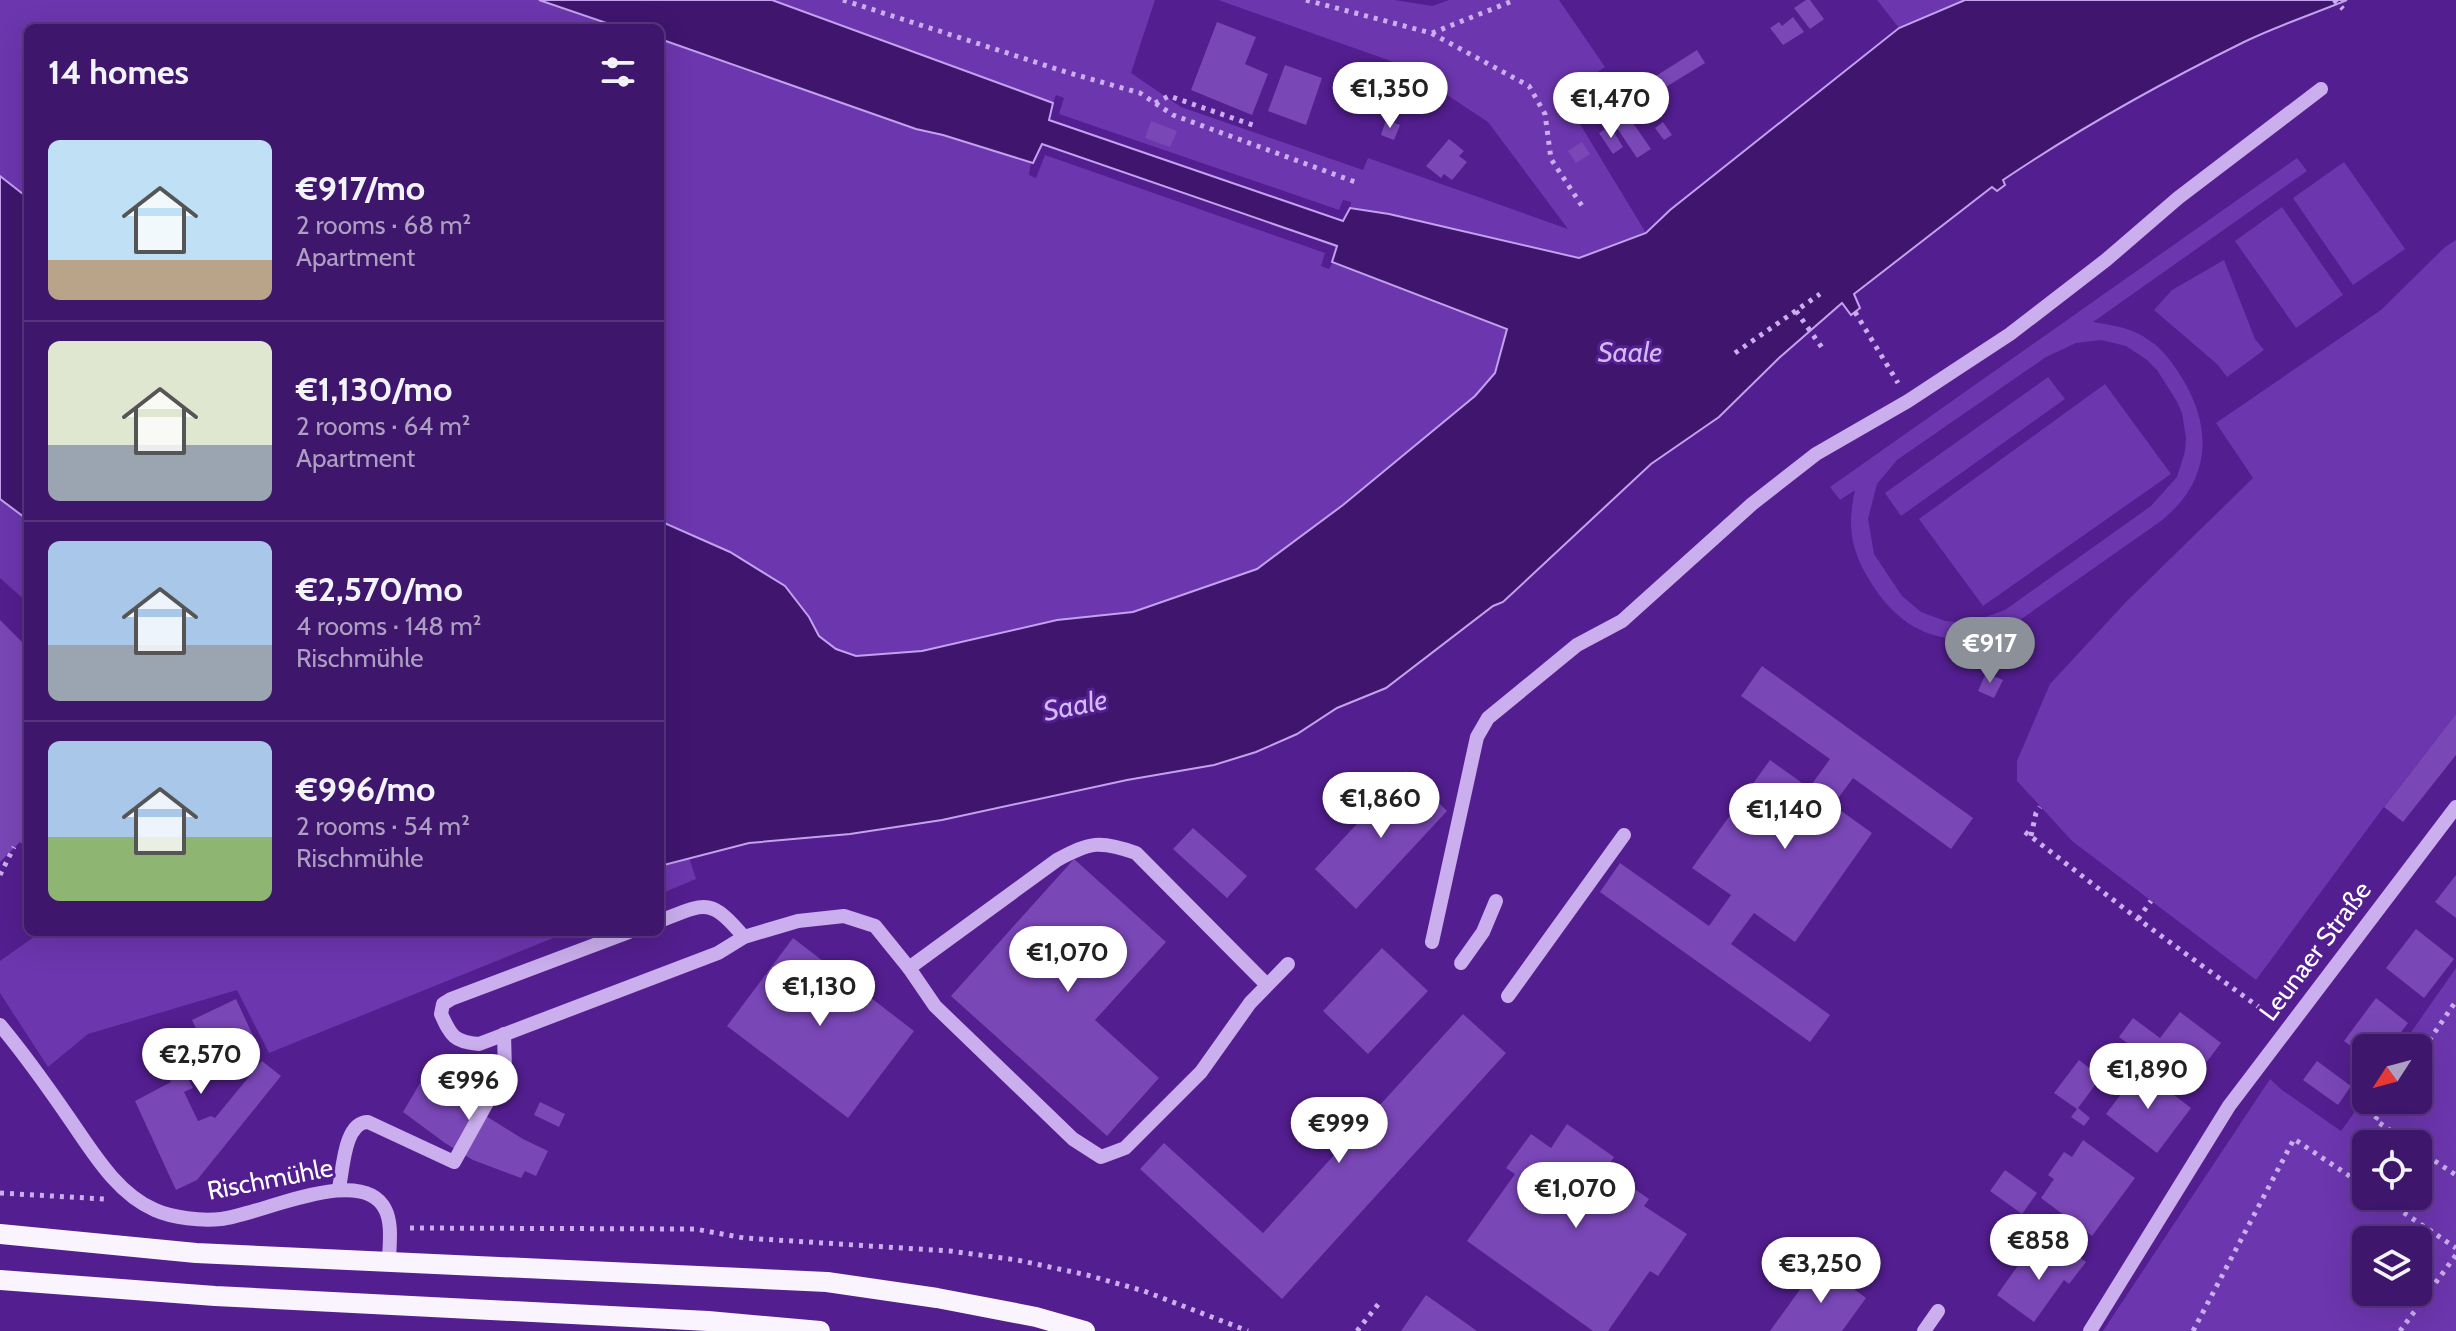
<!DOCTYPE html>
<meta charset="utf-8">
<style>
body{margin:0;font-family:Cabin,sans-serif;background:#492373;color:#f1f3f6;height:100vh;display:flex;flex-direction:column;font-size:30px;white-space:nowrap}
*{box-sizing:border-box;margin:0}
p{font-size:26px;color:#ad9fc1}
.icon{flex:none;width:44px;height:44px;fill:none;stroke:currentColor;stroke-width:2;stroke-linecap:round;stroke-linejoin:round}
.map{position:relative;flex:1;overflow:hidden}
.sheet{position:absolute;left:24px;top:24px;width:640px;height:912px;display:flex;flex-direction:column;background:#3e166b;border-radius:12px;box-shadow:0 8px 32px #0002,0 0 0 2px #57357e}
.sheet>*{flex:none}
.needle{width:52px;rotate:234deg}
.tools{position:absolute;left:2352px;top:1034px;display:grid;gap:16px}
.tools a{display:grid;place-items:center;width:80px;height:80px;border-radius:12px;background:#3e166b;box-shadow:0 8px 32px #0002,0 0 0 2px #57357e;font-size:40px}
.price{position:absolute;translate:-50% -68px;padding:0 18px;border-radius:28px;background:#fff;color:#222;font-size:26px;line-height:52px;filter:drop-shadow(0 2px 4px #0008)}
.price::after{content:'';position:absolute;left:50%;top:48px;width:24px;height:18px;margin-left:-12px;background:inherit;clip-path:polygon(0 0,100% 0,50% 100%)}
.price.active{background:#8c9099;color:#fff}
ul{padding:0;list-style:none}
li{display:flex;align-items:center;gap:24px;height:200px;padding:0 24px}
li+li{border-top:2px solid #57357e}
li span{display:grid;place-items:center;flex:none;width:224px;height:160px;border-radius:12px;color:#555}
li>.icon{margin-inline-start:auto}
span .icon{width:96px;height:96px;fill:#fffc;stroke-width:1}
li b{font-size:34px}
h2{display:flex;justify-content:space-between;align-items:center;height:96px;padding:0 24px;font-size:34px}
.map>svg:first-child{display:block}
</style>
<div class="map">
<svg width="2456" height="1331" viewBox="0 0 2456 1331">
<rect width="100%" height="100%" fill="#531e8f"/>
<g fill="#6c36ae" fill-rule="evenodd">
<polygon points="0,0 539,0 621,28 28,28 28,198 0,176"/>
<polygon points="772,0 1155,0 1131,73 1181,107 1363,170 1368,158 1568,229 1488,122 1402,65 1218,0 1395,0 1432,6 1449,0 1559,0 1605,67 1563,96 1646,233 1579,258 1389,214 1350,208 1351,202 1343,200 1339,210 1059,114 1064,98 1056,95 1053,103"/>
<polygon points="1877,0 1965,0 1899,28"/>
<polygon points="660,39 916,129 943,135 1031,162 1029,175 1036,178 1045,155 1325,253 1321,266 1329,269 1333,262 1507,329 1495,373 1475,396 1343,505 1257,569 1133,612 1057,620 922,651 856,656 836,649 819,636 809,617 730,552 660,521"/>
<path d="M 2297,158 L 2307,171 L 2093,322 C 2112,325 2134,328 2150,341 C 2164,350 2173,364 2182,378 C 2214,430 2210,482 2161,521 L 2020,620 C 1965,653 1911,642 1875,589 C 1852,554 1846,531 1855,490 L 1840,500 L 1830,487 ZM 2101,340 L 2126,346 L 2147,360 L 2157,370 L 2176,400 L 2182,413 L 2186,438 L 2185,451 L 2177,477 L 2151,506 L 2005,610 L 1969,623 L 1945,621 L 1921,612 L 1902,596 L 1874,554 L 1868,519 L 1877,484 L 1897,460 L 2046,357 L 2076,343 Z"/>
<polygon points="2344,162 2405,249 2353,285 2293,198"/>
<polygon points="2282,207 2343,295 2296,328 2235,241"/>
<polygon points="2456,240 2456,714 2383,808 2256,980 2072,841 2017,781 2017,761 2050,684 2125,603 2253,478 2216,423 2381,310 2445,247"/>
<polygon points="2224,260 2255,339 2264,350 2227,377 2218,365 2154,310 2172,290"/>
<polygon points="2048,377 2065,399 1901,516 1885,493"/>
<polygon points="2105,384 2171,474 1983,606 1919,519"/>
<polygon points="0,499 28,520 28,603 0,578"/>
<polygon points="689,857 696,879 660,894 660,866"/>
<polygon points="41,932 568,932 269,1053 237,990 88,1034 48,1067 0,993 0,961"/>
<path d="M 2456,968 L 2456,1331 L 2103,1331 L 2270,1079 L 2282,1090 L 2341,1131 L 2366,1096 L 2366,1100 L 2418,1100 L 2418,1048 L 2400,1048 ZM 2366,1144 L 2418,1144 L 2418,1196 L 2366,1196 ZM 2366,1240 L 2418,1240 L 2418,1292 L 2366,1292 Z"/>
</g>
<g fill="#3f156e" stroke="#c3a1ef" stroke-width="2">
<path d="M 539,0 L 772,0 L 1053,103 L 1049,120 L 1343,221 L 1350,208 L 1389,214 L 1579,258 L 1646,233 L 1670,210 L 1899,28 L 1965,0 L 2347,0 C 2313,14 2277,26 2244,42 C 2161,83 2080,128 2003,180 L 2005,185 L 1997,191 L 1992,187 L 1854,294 L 1860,308 L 1851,315 L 1842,303 L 1779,358 L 1719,417 L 1651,464 L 1503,602 L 1493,606 L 1386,688 L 1337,708 L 1297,734 L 1256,752 L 1214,765 L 1127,780 L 942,820 L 850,834 L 749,843 L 660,866 L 660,521 L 730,552 L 785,586 L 809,617 L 819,636 L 836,649 L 856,656 L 922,651 L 1057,620 L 1133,612 L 1257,569 L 1343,505 L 1475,396 L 1495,373 L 1507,329 L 1332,262 L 1337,246 L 1042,144 L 1033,163 L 943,135 L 916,129 L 660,39 L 660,28 L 621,28 Z"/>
<polygon points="0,176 28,198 28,520 0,499"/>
</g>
<g fill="#7a47b7">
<polygon points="1806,0 1810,0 1824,19 1810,29 1794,8"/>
<polygon points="1793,17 1804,32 1783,45 1770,28 1779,22 1782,26"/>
<polygon points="1217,22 1256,37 1245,64 1268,74 1252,115 1191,90"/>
<polygon points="1697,50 1705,63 1656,93 1648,81"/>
<polygon points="1285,65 1322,78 1306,125 1268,111"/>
<polygon points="1643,84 1654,100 1645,106 1634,90"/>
<polygon points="1624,110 1651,149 1637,158 1611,119"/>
<polygon points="1386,120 1400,125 1394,140 1381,135"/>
<polygon points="1151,121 1177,131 1170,147 1145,138"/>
<polygon points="1663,122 1672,135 1664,140 1655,128"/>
<polygon points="1610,126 1623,147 1613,154 1599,133"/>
<polygon points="1449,139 1464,151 1459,156 1467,162 1452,180 1444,174 1441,178 1426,166"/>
<polygon points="1582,142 1590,154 1576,163 1568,151"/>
<polygon points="0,620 28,648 28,850 20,842 0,862"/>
<polygon points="1762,666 1973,818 1951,849 1853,778 1833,805 1872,833 1795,942 1754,913 1731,944 1830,1015 1810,1042 1600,892 1620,863 1709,926 1731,895 1692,868 1770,760 1809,788 1830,759 1741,696"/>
<polygon points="1986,673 2003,680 1994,698 1978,691"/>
<polygon points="2456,714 2456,755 2403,822 2384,807"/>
<polygon points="1406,771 1447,811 1356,909 1315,869"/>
<polygon points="1193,828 1247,876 1227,898 1173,849"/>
<polygon points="1074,859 1166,942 1095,1020 1159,1078 1107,1136 951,996"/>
<polygon points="2456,875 2456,918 2435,902"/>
<polygon points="2416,929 2454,959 2424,998 2386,968"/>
<polygon points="793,938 914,1031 848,1118 727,1026"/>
<polygon points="1382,948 1428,991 1368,1054 1323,1011"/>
<polygon points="2376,998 2408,1023 2389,1048 2366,1048 2366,1057 2344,1041"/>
<polygon points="236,999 255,1040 185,1073 193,1088 184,1092 198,1121 211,1116 215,1118 262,1061 281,1076 197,1180 176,1190 135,1101 171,1082 157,1053 198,1033 192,1020"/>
<polygon points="2180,1012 2221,1043 2193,1080 2155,1051 2149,1059 2119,1037 2133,1018 2160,1038"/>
<polygon points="1463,1014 1506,1053 1282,1299 1140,1169 1164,1143 1263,1233"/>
<polygon points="436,1056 485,1088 473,1108 523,1139 548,1151 536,1176 525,1171 521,1178 473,1160 445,1143 403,1112"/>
<polygon points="2079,1060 2101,1077 2078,1108 2090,1118 2084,1126 2071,1117 2077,1109 2054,1093"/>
<polygon points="2317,1061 2351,1086 2338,1105 2303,1080"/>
<polygon points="2140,1069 2191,1108 2157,1153 2106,1114"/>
<polygon points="540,1102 565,1114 559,1127 534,1115"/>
<polygon points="1567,1124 1614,1157 1606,1169 1649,1199 1644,1206 1687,1234 1658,1276 1650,1271 1608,1331 1593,1331 1467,1241 1515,1174 1506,1168 1531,1134 1551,1148"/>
<polygon points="2083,1140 2135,1178 2092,1236 2041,1198 2054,1179 2048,1175 2064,1152 2072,1157"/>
<polygon points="2005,1170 2037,1193 2022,1214 1990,1191"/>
<polygon points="2064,1246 2086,1262 2069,1284 2064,1280 2034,1322 1997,1295 2027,1253 2048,1267"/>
<polygon points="1819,1263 1866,1298 1842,1331 1770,1331"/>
<polygon points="1426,1295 1477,1331 1401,1331"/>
</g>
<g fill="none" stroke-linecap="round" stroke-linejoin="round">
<g stroke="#caaeed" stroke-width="5" stroke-dasharray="4 6" stroke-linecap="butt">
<polyline points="843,0 1066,72 1140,93 1173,115 1358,183"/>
<polyline points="1306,0 1431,33 1529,86 1545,114 1551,159 1582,206"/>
<polyline points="2334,0 2343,9"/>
<polyline points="1432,33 1515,0"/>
<polyline points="1155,103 1169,96 1253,125"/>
<polyline points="1796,311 1823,349"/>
<polyline points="1855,312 1898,383"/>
<polyline points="1735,353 1820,294"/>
<polyline points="2025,832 2138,919 2271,1016"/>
<polyline points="2031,836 2036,813 2040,807"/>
<polyline points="0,875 14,847"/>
<polyline points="2138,919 2151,901"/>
<polyline points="2418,1057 2456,1001"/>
<polyline points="2389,1100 2375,1120 2410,1144"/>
<polyline points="2418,1150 2456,1175"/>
<polyline points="0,1193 104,1199"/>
<polyline points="2379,1196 2456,1248"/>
<polyline points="410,1228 695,1229 744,1238 950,1251 1017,1260 1087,1275 1144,1291 1248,1331"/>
<polyline points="1357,1331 1380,1302"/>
<polyline points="2193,1331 2294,1139 2366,1187"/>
<polyline points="2400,1331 2456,1255"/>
</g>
<g stroke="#caaeed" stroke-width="14">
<path d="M 660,921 C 706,903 710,897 744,937"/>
<path d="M 629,932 L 451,999 L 443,1004 L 441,1014 C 451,1036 454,1042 479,1044 L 718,953 L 744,937 L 798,921 L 844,916 L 875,926 L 909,968 L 935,1006 L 1073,1139 L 1101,1157 L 1125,1148 L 1201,1072 L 1250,1003 L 1288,964"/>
<polyline points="1432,942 1477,737 1488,718 1577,645 1622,621 1752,504 1816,454 1908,401 2010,334 2106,260 2178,198 2321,89"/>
<polyline points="1461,963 1483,932 1496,901"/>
<path d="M 909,968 L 1057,860 C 1090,842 1100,840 1136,853 L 1266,984"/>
<polyline points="1508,996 1624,835"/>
<path d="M 0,1025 C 25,1055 47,1086 69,1118 C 92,1151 116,1193 155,1210 C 173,1218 201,1221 221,1219 C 260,1215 362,1163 385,1209 C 393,1224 389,1247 389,1263"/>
<path d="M 339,1188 C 343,1170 344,1122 368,1122 L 454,1162 L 505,1070 L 504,1034"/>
<polyline points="1924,1331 1938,1311"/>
<polyline points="2090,1331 2229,1106 2456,807"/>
</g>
<g stroke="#faf4ff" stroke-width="20">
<polyline points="0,1234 196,1253 827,1282 937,1298 1036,1317 1085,1331"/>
<polyline points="0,1280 215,1296 708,1321 820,1331"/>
</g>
</g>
<g text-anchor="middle" stroke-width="6" stroke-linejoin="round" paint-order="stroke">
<g font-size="26" fill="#fff" stroke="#531e8f">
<text transform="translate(2315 951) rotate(-53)" y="9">Leunaer Straße</text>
<text transform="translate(270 1179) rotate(-11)" y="9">Rischmühle</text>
</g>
<g font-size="28" font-style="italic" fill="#d4baf4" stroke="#531e8f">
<text x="1630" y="362">Saale</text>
<text transform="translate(1075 705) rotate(-11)" y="10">Saale</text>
</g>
</g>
</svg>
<div class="tools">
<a><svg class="needle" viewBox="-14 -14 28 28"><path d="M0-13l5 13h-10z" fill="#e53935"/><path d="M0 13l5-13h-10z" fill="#ad9fc1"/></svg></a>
<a><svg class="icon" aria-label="locate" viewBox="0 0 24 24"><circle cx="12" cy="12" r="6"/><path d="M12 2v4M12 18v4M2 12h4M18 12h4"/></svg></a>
<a><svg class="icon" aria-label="layers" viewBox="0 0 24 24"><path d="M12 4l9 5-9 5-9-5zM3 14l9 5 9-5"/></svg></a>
</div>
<b class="price" style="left:1390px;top:130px">€1,350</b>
<b class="price" style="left:1611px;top:140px">€1,470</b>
<b class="price active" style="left:1990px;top:685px">€917</b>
<b class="price" style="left:1381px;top:840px">€1,860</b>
<b class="price" style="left:1785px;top:851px">€1,140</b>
<b class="price" style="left:1068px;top:994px">€1,070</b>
<b class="price" style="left:820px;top:1028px">€1,130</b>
<b class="price" style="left:201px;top:1096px">€2,570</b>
<b class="price" style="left:2148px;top:1111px">€1,890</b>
<b class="price" style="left:469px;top:1122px">€996</b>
<b class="price" style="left:1339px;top:1165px">€999</b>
<b class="price" style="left:1576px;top:1230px">€1,070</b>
<b class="price" style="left:2039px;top:1282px">€858</b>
<b class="price" style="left:1821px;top:1305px">€3,250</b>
<section class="sheet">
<h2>14 homes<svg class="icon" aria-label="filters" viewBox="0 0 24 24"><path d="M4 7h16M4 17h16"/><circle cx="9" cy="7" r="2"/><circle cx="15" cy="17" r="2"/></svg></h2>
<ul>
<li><span style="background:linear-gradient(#bfe0f5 75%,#b9a48a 0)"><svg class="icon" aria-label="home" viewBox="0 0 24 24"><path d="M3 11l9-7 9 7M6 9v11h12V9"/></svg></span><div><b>€917/mo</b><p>2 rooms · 68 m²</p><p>Apartment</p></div></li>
<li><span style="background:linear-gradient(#dfe7d0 65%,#9aa5b1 0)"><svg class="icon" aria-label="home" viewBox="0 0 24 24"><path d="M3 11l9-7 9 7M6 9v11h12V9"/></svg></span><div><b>€1,130/mo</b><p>2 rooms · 64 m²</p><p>Apartment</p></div></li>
<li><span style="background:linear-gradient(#a9c7e8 65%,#9aa5b1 0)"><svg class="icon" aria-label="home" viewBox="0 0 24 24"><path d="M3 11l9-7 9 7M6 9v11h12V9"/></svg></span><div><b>€2,570/mo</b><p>4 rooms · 148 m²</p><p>Rischmühle</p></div></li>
<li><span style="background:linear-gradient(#a9c7e8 60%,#8fb573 0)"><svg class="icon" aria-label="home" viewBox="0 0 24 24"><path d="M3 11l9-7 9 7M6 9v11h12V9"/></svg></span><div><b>€996/mo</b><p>2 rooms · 54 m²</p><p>Rischmühle</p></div></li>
</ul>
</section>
</div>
